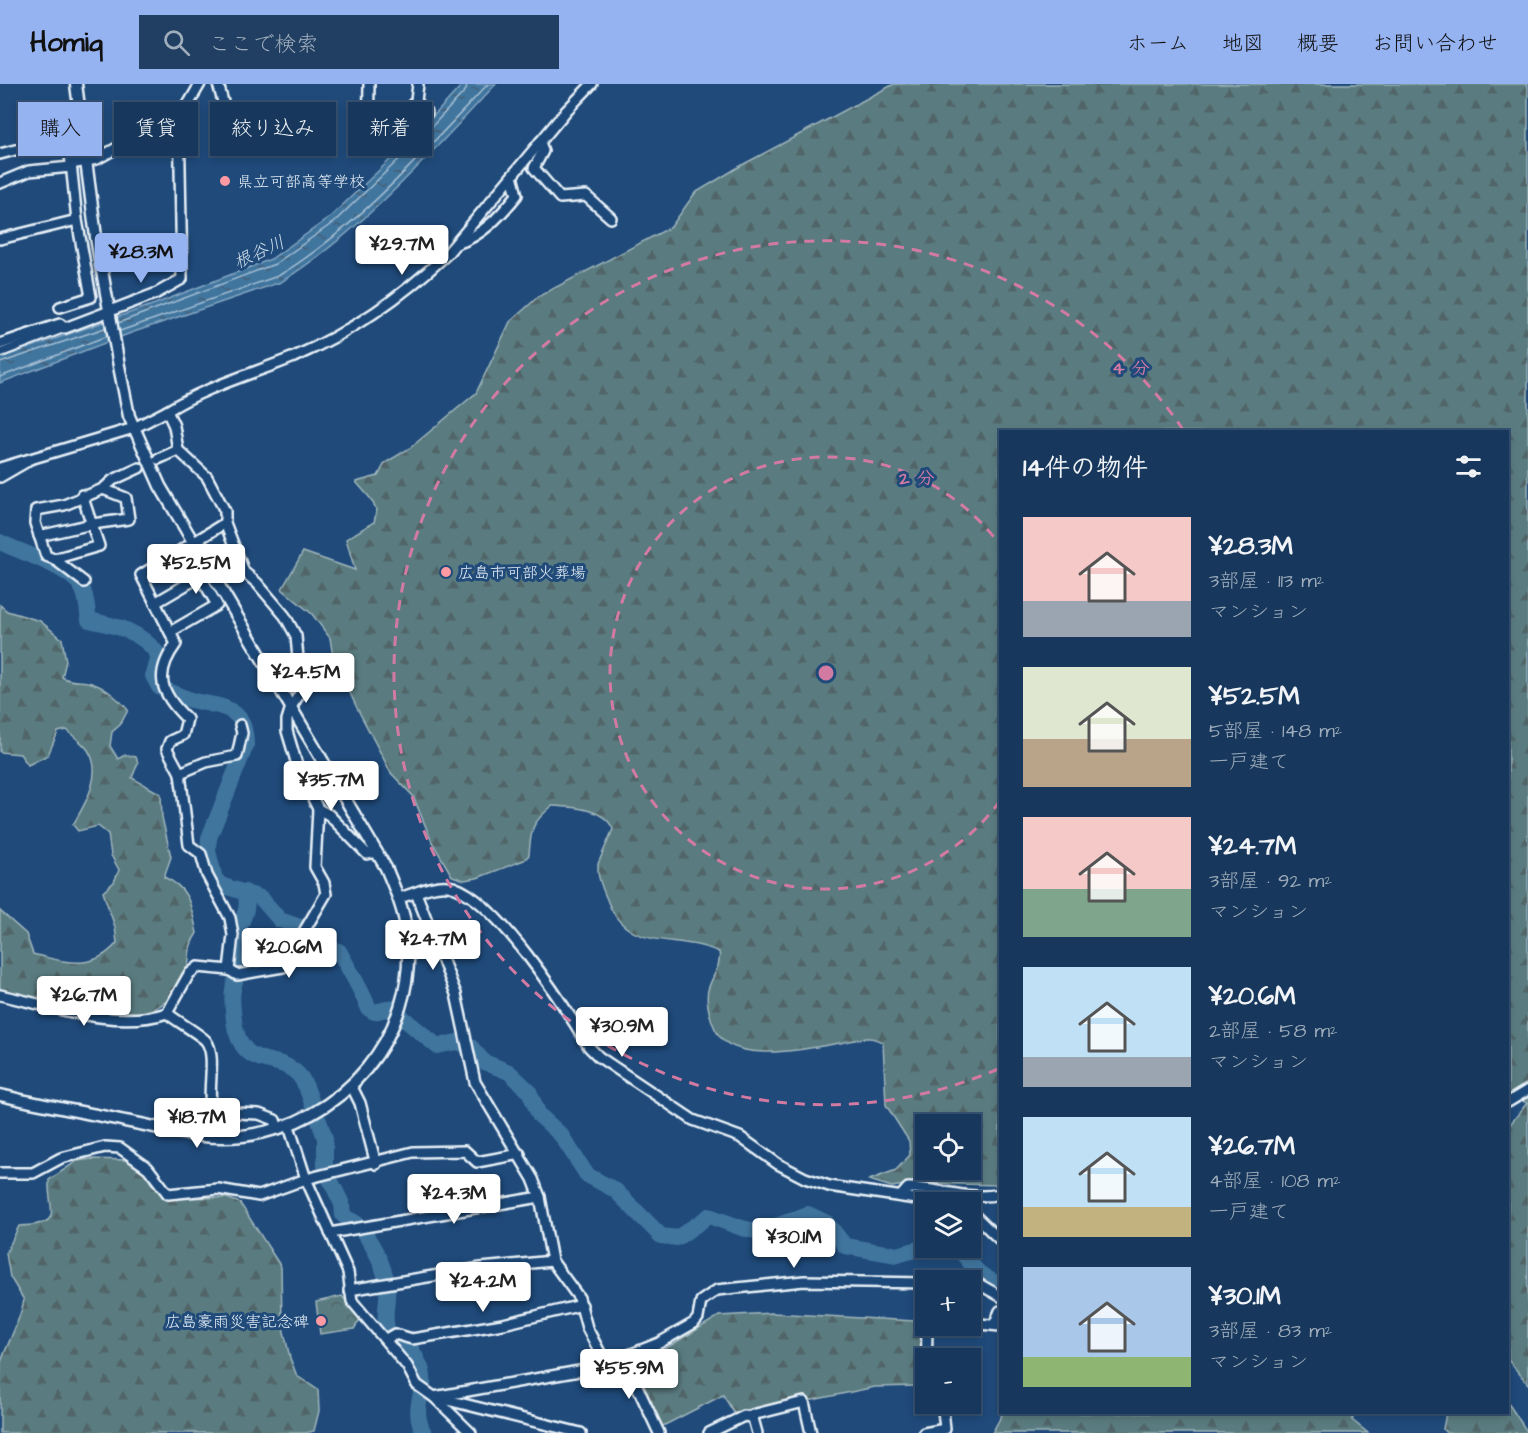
<!DOCTYPE html>
<html lang="ja">
<meta charset="utf-8">
<style>
body{margin:0;font-family:"Architects Daughter","Klee One",sans-serif;background:#203f62;color:#f1f3f6;height:100vh;display:flex;flex-direction:column;font-size:22px;white-space:nowrap}
*{box-sizing:border-box;margin:0}
p{font-size:20px;color:#9eacbb}
.icon{flex:none;width:33px;height:33px;fill:none;stroke:currentColor;stroke-width:2;stroke-linecap:round;stroke-linejoin:round}
.map{position:relative;flex:1;overflow:hidden}
.panel{position:absolute;left:999px;top:346px;width:510px;height:984px;display:flex;flex-direction:column;background:#17385c;border-radius:0px;box-shadow:0 3px 9px #0003,0 0 0 2px #365272}
.panel>*{flex:none}
.banner{position:absolute;left:18px;top:18px;width:570px;height:54px;display:flex;gap:12px}
.buttons{position:absolute;left:915px;top:1030px;display:grid;gap:12px}
.buttons a{display:grid;place-items:center;width:66px;height:66px;border-radius:0px;background:#17385c;box-shadow:0 3px 9px #0003,0 0 0 2px #365272;font-size:30px}
.price{position:absolute;translate:-50% -51px;padding:0 14px;border-radius:6px;background:#fff;color:#222;font-size:20px;line-height:39px;filter:drop-shadow(0 2px 3px #0008)}
.price::after{content:'';position:absolute;left:50%;top:36px;width:18px;height:14px;margin-left:-9px;background:inherit;clip-path:polygon(0 0,100% 0,50% 100%)}
.price.selected{background:#95b2f1;color:#111}
ul{padding:0;list-style:none}
li{display:flex;align-items:center;gap:18px;height:150px;padding:0 24px}
li span{display:grid;place-items:center;flex:none;width:168px;height:120px;border-radius:0px;color:#555}
li>.icon{margin-inline-start:auto}
span .icon{width:72px;height:72px;fill:#fffc;stroke-width:1}
li b{font-size:26px}
h2{display:flex;justify-content:space-between;align-items:center;height:72px;padding:0 24px;font-size:26px}
.tag{padding:0 21px;border-radius:0px;background:#17385c;box-shadow:0 3px 9px #0003,0 0 0 2px #365272;font-size:21px;line-height:54px}
.tag.selected{background:#95b2f1;color:#111}
header{display:flex;align-items:center;gap:36px;box-sizing:border-box;height:84px;padding:0 30px;background:#95b2f1;color:#111}
header strong{font-size:28px}
nav{display:flex;gap:33px;margin-inline-start:auto;font-size:21px}
.search{width:420px;height:54px;background:#203f62;display:flex;align-items:center;gap:15px;box-sizing:border-box;padding:0 21px;border-radius:0px;color:#9eacbb;font-size:22px}
.map>svg:first-child{display:block}
</style>
<header>
<strong>Homiq</strong>
<div class="search"><svg class="icon" aria-label="search" viewBox="0 0 24 24"><circle cx="10" cy="10" r="6"/><path d="M15 15l6 6"/></svg>ここで検索</div>
<nav><a>ホーム</a><a>地図</a><a>概要</a><a>お問い合わせ</a></nav>
</header>
<div class="map">
<svg width="1528" height="1349" viewBox="0 0 1528 1349">
<defs>
<pattern id="forest-firs" width="22" height="20" patternUnits="userSpaceOnUse" patternTransform="scale(1.5)"><rect width="22" height="20" fill="#5a7c80"/><path d="M5 1l3.5 6h-7zM16 11l3.5 6h-7z" fill="#516568"/></pattern>
<pattern id="park-crowns" width="20" height="18" patternUnits="userSpaceOnUse" patternTransform="scale(1.5)"><rect width="20" height="18" fill="#5a7c80"/><path d="M2 6a3 3 0 1 1 6 0M12 15a3 3 0 1 1 6 0" fill="none" stroke="#516568"/></pattern>
<pattern id="water-ripples" width="26" height="14" patternUnits="userSpaceOnUse" patternTransform="scale(1.5)"><rect width="26" height="14" fill="#41749e"/><path d="M2 4q2-2 4 0t4 0M15 11q2-2 4 0t4 0" fill="none" stroke="#445e74"/></pattern>
</defs>
<rect width="100%" height="100%" fill="#1f4a7a"/>
<filter id="ink" filterUnits="userSpaceOnUse"><feTurbulence type="fractalNoise" baseFrequency=".0167" numOctaves="2"/><feDisplacementMap in="SourceGraphic" scale="12" xChannelSelector="R" yChannelSelector="G"/><feConvolveMatrix kernelMatrix="1 2 1 2 8 2 1 2 1" color-interpolation-filters="sRGB"/></filter>
<g filter="url(#ink)">
<g fill="url(#forest-firs)" stroke="#a1b6bc" stroke-width="1.5" fill-rule="evenodd">
<path d="M 894,0 L 1528,0 L 1528,1300 L 1508,1276 L 1508,1043 L 1527,1019 L 1508,1010 L 1508,348 L 1000,348 L 1000,1101 L 917,1099 L 892,1103 L 869,1096 L 896,1086 L 910,1071 L 909,1057 L 886,1021 L 883,959 C 869,949 856,957 840,959 C 809,964 744,979 721,954 C 712,944 705,919 708,906 C 711,894 722,881 719,868 C 676,848 629,870 608,818 C 604,808 599,798 598,788 L 598,780 L 613,745 C 604,724 572,723 552,722 C 531,740 531,744 529,771 L 524,776 L 477,794 L 464,796 L 452,792 L 432,758 L 413,712 L 391,689 L 357,624 L 333,573 L 330,554 L 312,530 L 282,505 L 303,468 L 355,486 L 346,455 L 374,438 L 377,426 L 370,414 L 356,398 L 378,392 L 385,379 L 410,364 L 476,309 L 510,238 L 539,212 L 671,143 L 695,109 L 742,81 ZM 926,1041 L 970,1041 L 970,1086 L 926,1086 Z"/>
<path d="M 0,521 L 7,527 L 40,537 L 62,555 L 66,577 L 62,593 C 74,600 83,595 94,600 C 106,604 120,616 128,626 L 120,641 L 112,648 L 110,662 L 118,675 L 125,671 L 136,673 L 138,679 L 132,694 L 161,710 L 162,733 L 171,773 L 164,793 C 191,805 191,823 197,849 C 185,867 192,874 186,890 C 177,914 160,926 136,929 L 18,911 L 0,905 L 0,827 L 26,850 L 33,870 C 66,878 92,888 117,859 L 115,843 L 103,808 L 114,798 L 119,786 L 111,771 L 108,750 L 98,742 L 78,747 L 73,741 C 85,720 104,690 88,666 C 83,659 73,652 67,646 L 58,648 L 48,671 L 28,681 L 20,670 L 0,668 Z"/>
<path d="M 92,1075 L 127,1076 L 144,1086 L 151,1099 L 167,1113 L 227,1114 L 240,1119 L 281,1183 L 282,1239 L 290,1274 L 297,1292 L 318,1306 L 319,1327 L 314,1347 L 306,1349 L 0,1349 C 0,1333 0,1291 1,1278 C 8,1258 20,1237 24,1216 L 10,1193 L 6,1169 L 19,1142 C 67,1140 47,1128 49,1096 L 77,1077 Z"/>
<polygon points="772,1229 915,1237 923,1243 918,1302 875,1303 736,1332 723,1311 661,1343 639,1304 673,1286 663,1266 719,1232"/>
<polygon points="1508,1319 1528,1349 1446,1349 1443,1345 1446,1329 1508,1329"/>
<polygon points="1003,1329 1356,1329 1352,1336 1368,1349 992,1349"/>
</g>
<polygon fill="url(#park-crowns)" stroke="#a1b6bc" stroke-width="1.5" points="342,1212 360,1233 362,1232 354,1245 320,1250 316,1218"/>
<path fill="url(#water-ripples)" stroke="#84a6c2" stroke-width="1.5" d="M 463,0 L 496,0 C 430,70 363,146 281,198 L 131,249 L 0,299 L 0,274 L 155,220 L 271,175 L 329,134 L 417,50 Z"/>
<g fill="none" stroke-linecap="round" stroke-linejoin="round">
<g stroke="#a5bfd4" stroke-width="1.5">
<polyline points="118,239 275,180 334,138 421,54 466,6 467,0"/>
<path d="M 120,247 L 278,192 C 355,146 426,66 488,0"/>
<polyline points="0,279 105,244"/>
<polyline points="0,293 107,252"/>
</g>
<g stroke="#41749e" stroke-width="16">
<path d="M 0,458 C 21,469 71,483 82,504 C 87,512 87,526 89,536 C 117,542 139,546 158,570 L 153,592 L 159,603 C 171,608 183,614 195,617 C 225,623 246,624 246,661 L 209,754 L 208,767 L 215,795 L 221,801 L 261,814 L 280,836 L 306,845 L 318,860 L 339,867 C 350,888 360,902 369,925 L 374,928 L 391,924 L 437,962 L 457,958 L 471,963 L 484,978 L 509,988 L 529,1007 L 539,1031 L 561,1051 L 587,1091 L 615,1106 L 661,1152 L 677,1154 L 709,1132 L 742,1144 L 760,1148 L 808,1130 L 827,1139 L 845,1162 L 897,1171 L 926,1163"/>
<path d="M 245,808 C 251,828 239,838 235,856 C 233,868 236,880 236,893 C 236,897 233,901 233,906 C 231,913 234,940 236,947 C 247,985 275,971 293,986 C 305,994 308,1009 313,1022"/>
<path d="M 319,1037 L 325,1054 L 325,1085 L 342,1120 L 343,1131 C 347,1136 354,1136 358,1141 C 371,1157 385,1181 387,1202 C 389,1217 382,1232 388,1247 C 393,1258 400,1256 409,1263 C 414,1268 420,1281 422,1287 C 428,1308 409,1321 424,1349"/>
<path d="M 958,1164 C 978,1186 971,1187 1000,1201"/>
</g>
<g stroke="#e8f1f8" stroke-width="11">
<polyline id="pedestrian" points="0,269 65,244"/>
</g>
<g stroke="#e8f1f8" stroke-width="14">
<g id="minor">
<polyline points="218,0 225,25 222,34"/>
<polyline points="369,0 368,56 375,56 416,17"/>
<polyline points="418,0 416,17 427,29"/>
<polyline points="540,58 543,67 534,84 560,114 586,112 611,134"/>
<polyline points="0,70 68,52"/>
<polyline points="71,80 97,75 165,37 189,19 200,0"/>
<polyline points="0,99 29,87 71,83"/>
<polyline points="0,155 77,136"/>
<path d="M 456,160 C 482,152 500,132 517,111 L 512,92"/>
<polyline points="60,223 91,213 77,136 66,32"/>
<polyline points="0,260 60,240 65,244 157,209 182,195 179,28"/>
<path d="M 167,327 C 205,303 252,290 294,273 C 351,248 402,213 447,170 L 566,27 L 592,0"/>
<polyline points="158,375 178,366"/>
<path d="M 0,384 L 134,344 L 167,327 L 174,342 L 178,366 L 207,393 L 225,427 L 225,439 L 244,488 L 257,499 L 285,532 L 296,552 L 301,608 L 291,623 L 287,636 L 287,647 L 298,684 L 318,725 L 315,783 L 324,799 L 326,810 L 283,883 L 237,891 L 229,886 L 198,883 L 189,890 L 167,929 C 115,946 52,922 0,911"/>
<polyline points="0,393 26,378"/>
<polyline points="82,411 99,462 54,475 46,472 35,439 36,426 64,421 103,405 113,396 139,384"/>
<path d="M 225,439 L 141,491 L 176,560 C 153,591 161,610 187,635 L 183,651 L 170,657 L 167,665 L 180,689 L 189,761 L 201,770 L 207,791 L 230,834 L 233,851 L 229,886"/>
<polyline points="39,452 92,440 129,435 126,414 103,405"/>
<polyline points="54,475 84,498"/>
<polyline points="155,519 201,492"/>
<polyline points="170,548 217,521 184,464"/>
<polyline points="180,689 206,678 237,672 242,649 240,641"/>
<polyline points="318,725 329,731 367,770 377,768"/>
<polyline points="416,809 456,910 475,998 533,1095 540,1113 552,1177 579,1214 587,1244 605,1278"/>
<path d="M 399,814 C 414,810 432,800 448,802 C 493,808 567,926 589,963 L 599,973 L 693,1036 L 740,1053 L 778,1080 L 805,1094 L 829,1102 L 943,1119"/>
<path d="M 167,929 C 175,936 201,951 206,957 C 218,973 205,1010 213,1028 L 259,1030 L 275,1036 L 278,1045"/>
<polyline points="352,1003 360,1019 376,1080"/>
<polyline points="1508,1018 1528,1006"/>
<polyline points="289,1042 306,1095 348,1188 352,1217 407,1282 417,1301 434,1313 471,1349"/>
<polyline points="0,1089 33,1089 61,1074 105,1063 120,1064 148,1084 168,1110 218,1105 259,1112 306,1095 413,1068 465,1067 477,1078 520,1070"/>
<path d="M 901,1112 L 908,1104 C 940,1104 969,1117 1000,1110"/>
<polyline points="970,1127 1000,1156"/>
<polyline points="330,1149 540,1113"/>
<polyline points="970,1199 977,1199 1000,1212"/>
<polyline points="349,1206 481,1184 552,1177"/>
<polyline points="970,1239 1000,1242"/>
<polyline points="994,1241 1000,1227"/>
<polyline points="386,1255 395,1250 412,1255 503,1240 582,1221"/>
<polyline points="623,1272 659,1349"/>
<polyline points="926,1305 927,1242"/>
<polyline points="434,1313 596,1284 659,1259 694,1239 698,1234 701,1217 717,1206 804,1197 926,1199"/>
<polyline points="439,1314 581,1349"/>
<polyline points="709,1349 744,1332 751,1333"/>
<polyline points="757,1349 752,1331 804,1318 811,1349"/>
<polyline points="924,1349 945,1345 943,1326 938,1320"/>
</g>
</g>
<g stroke="#e8f1f8" stroke-width="15">
<path id="tertiary" d="M 0,1011 C 41,1021 83,1028 125,1037 C 163,1044 203,1057 242,1052 C 342,1041 419,951 407,849 C 404,826 395,805 386,784 L 160,402 L 129,332 L 119,282 L 96,153 L 76,0"/>
</g>
<use href="#pedestrian" stroke="#1f4a7a" stroke-width="7"/>
<use href="#minor" stroke="#1f4a7a" stroke-width="9"/>
<use href="#tertiary" stroke="#1f4a7a" stroke-width="10"/>
</g>
</g>
<g fill="none" stroke="#d37aa2" stroke-width="3" stroke-dasharray="10 8">
<path d="M1000 717A216 216 0 1 1 1000 461"/>
<path d="M998 985A432 432 0 1 1 1184 347"/>
</g>
<g fill="#ff9aa2" stroke="#1f4a7a" stroke-width="2">
<circle cx="225" cy="97" r="6"/>
<circle cx="446" cy="488" r="6"/>
<circle cx="321" cy="1237" r="6"/>
</g>
<g text-anchor="middle" stroke-width="6" stroke-linejoin="round" paint-order="stroke">
<g font-size="16" fill="#e8f1f8" stroke="#1f4a7a" text-anchor="start">
<text x="237" y="103">県立可部高等学校</text>
<text x="458" y="494">広島市可部火葬場</text>
<text x="309" y="1243" text-anchor="end">広島豪雨災害記念碑</text>
</g>
<g font-size="18" font-style="italic" fill="#cfdeea" stroke="#1f4a7a">
<text transform="translate(259 168) rotate(-25)" y="6">根谷川</text>
</g>
</g>
<circle cx="826" cy="589" r="9" fill="#d37aa2" stroke="#1f4a7a" stroke-width="3"/>
<g font-size="18" text-anchor="middle" font-weight="bold" fill="#d37aa2" stroke="#1f4a7a" stroke-width="6" stroke-linejoin="round" paint-order="stroke">
<text x="1131" y="290">4 分</text>
<text x="917" y="400">2 分</text>
</g>
</svg>
<div class="buttons">
<a><svg class="icon" aria-label="locate" viewBox="0 0 24 24"><circle cx="12" cy="12" r="6"/><path d="M12 2v4M12 18v4M2 12h4M18 12h4"/></svg></a>
<a><svg class="icon" aria-label="layers" viewBox="0 0 24 24"><path d="M12 4l9 5-9 5-9-5zM3 14l9 5 9-5"/></svg></a>
<a>+</a>
<a>−</a>
</div>
<b class="price" style="left:402px;top:192px">¥29.7M</b>
<b class="price selected" style="left:141px;top:200px">¥28.3M</b>
<b class="price" style="left:196px;top:511px">¥52.5M</b>
<b class="price" style="left:306px;top:620px">¥24.5M</b>
<b class="price" style="left:331px;top:728px">¥35.7M</b>
<b class="price" style="left:433px;top:887px">¥24.7M</b>
<b class="price" style="left:289px;top:895px">¥20.6M</b>
<b class="price" style="left:84px;top:943px">¥26.7M</b>
<b class="price" style="left:622px;top:974px">¥30.9M</b>
<b class="price" style="left:197px;top:1065px">¥18.7M</b>
<b class="price" style="left:454px;top:1141px">¥24.3M</b>
<b class="price" style="left:794px;top:1185px">¥30.1M</b>
<b class="price" style="left:483px;top:1229px">¥24.2M</b>
<b class="price" style="left:629px;top:1316px">¥55.9M</b>
<div class="banner">
<a class="tag selected">購入</a>
<a class="tag">賃貸</a>
<a class="tag">絞り込み</a>
<a class="tag">新着</a>
</div>
<section class="panel">
<h2>14件の物件<svg class="icon" aria-label="filters" viewBox="0 0 24 24"><path d="M4 7h16M4 17h16"/><circle cx="9" cy="7" r="2"/><circle cx="15" cy="17" r="2"/></svg></h2>
<ul>
<li><span style="background:linear-gradient(#f6c9c9 70%,#9aa5b1 0)"><svg class="icon" aria-label="home" viewBox="0 0 24 24"><path d="M3 11l9-7 9 7M6 9v11h12V9"/></svg></span><div><b>¥28.3M</b><p>3部屋 · 113 m²</p><p>マンション</p></div></li>
<li><span style="background:linear-gradient(#dfe7d0 60%,#b9a48a 0)"><svg class="icon" aria-label="home" viewBox="0 0 24 24"><path d="M3 11l9-7 9 7M6 9v11h12V9"/></svg></span><div><b>¥52.5M</b><p>5部屋 · 148 m²</p><p>一戸建て</p></div></li>
<li><span style="background:linear-gradient(#f6c9c9 60%,#7fa58c 0)"><svg class="icon" aria-label="home" viewBox="0 0 24 24"><path d="M3 11l9-7 9 7M6 9v11h12V9"/></svg></span><div><b>¥24.7M</b><p>3部屋 · 92 m²</p><p>マンション</p></div></li>
<li><span style="background:linear-gradient(#bfe0f5 75%,#9aa5b1 0)"><svg class="icon" aria-label="home" viewBox="0 0 24 24"><path d="M3 11l9-7 9 7M6 9v11h12V9"/></svg></span><div><b>¥20.6M</b><p>2部屋 · 58 m²</p><p>マンション</p></div></li>
<li><span style="background:linear-gradient(#bfe0f5 75%,#c2b280 0)"><svg class="icon" aria-label="home" viewBox="0 0 24 24"><path d="M3 11l9-7 9 7M6 9v11h12V9"/></svg></span><div><b>¥26.7M</b><p>4部屋 · 108 m²</p><p>一戸建て</p></div></li>
<li><span style="background:linear-gradient(#a9c7e8 75%,#8fb573 0)"><svg class="icon" aria-label="home" viewBox="0 0 24 24"><path d="M3 11l9-7 9 7M6 9v11h12V9"/></svg></span><div><b>¥30.1M</b><p>3部屋 · 83 m²</p><p>マンション</p></div></li>
</ul>
</section>
</div>
